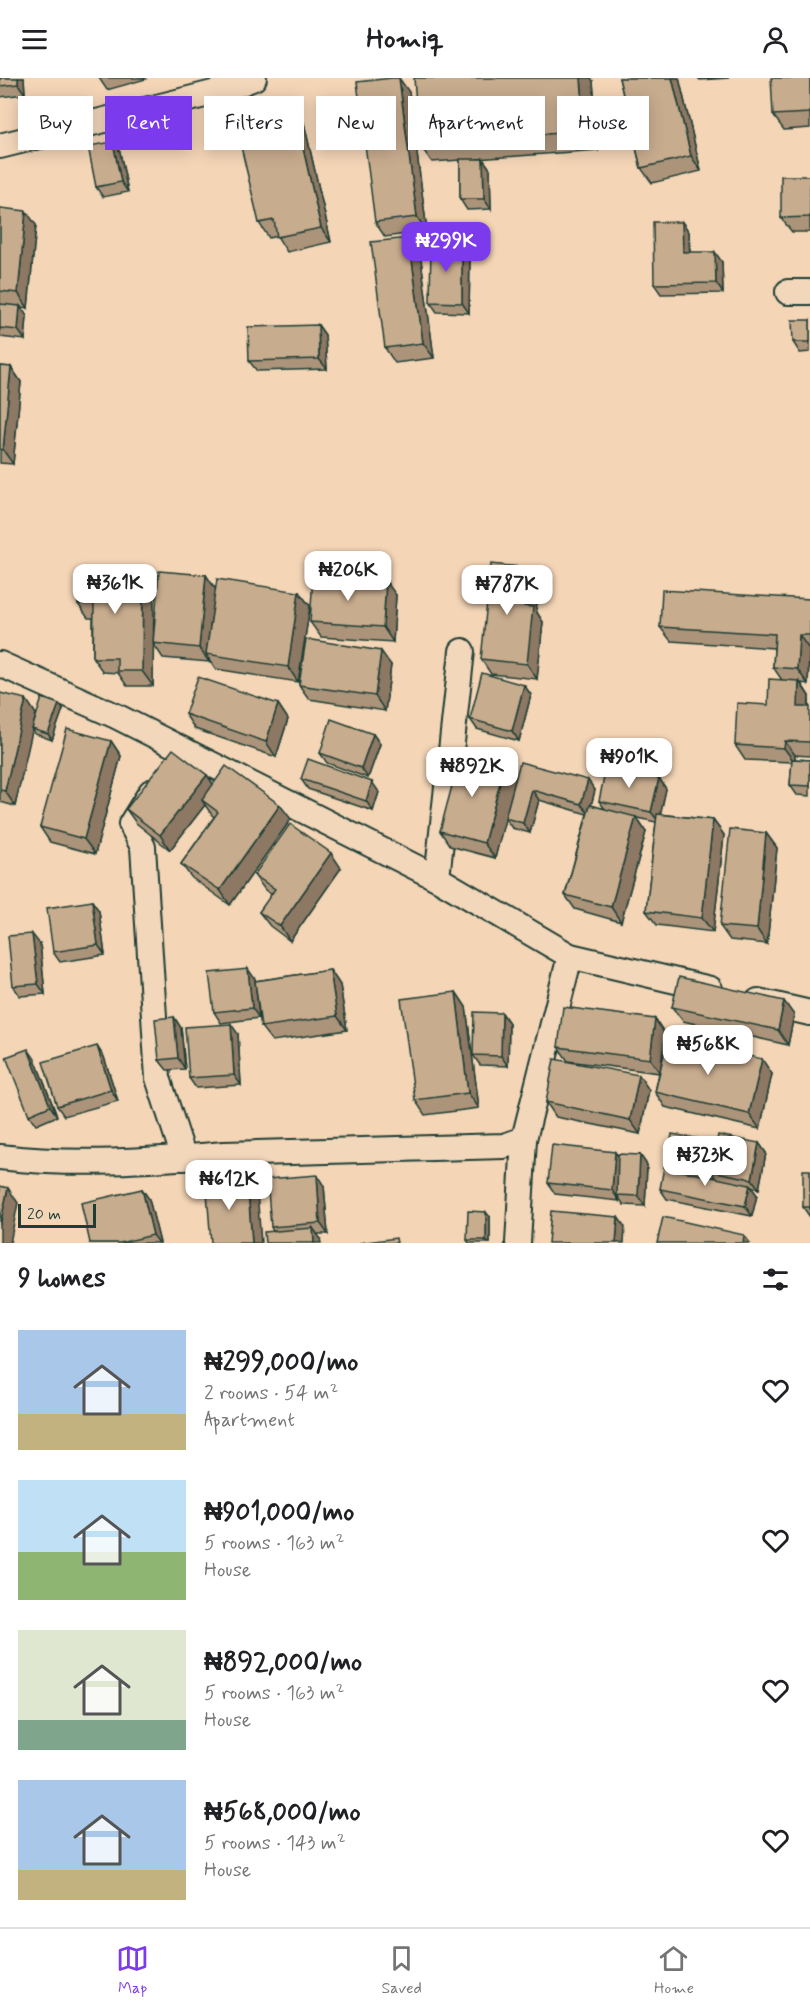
<!DOCTYPE html>
<meta charset="utf-8">
<style>
body{margin:0;font-family:Mynerve,sans-serif;background:#f6f6f6;color:#202124;height:100vh;display:flex;flex-direction:column;font-size:22px;white-space:nowrap}
*{box-sizing:border-box;margin:0}
p{font-size:20px;color:#757577}
.icon{flex:none;width:33px;height:33px;fill:none;stroke:currentColor;stroke-width:2;stroke-linecap:round;stroke-linejoin:round}
.map{position:relative;height:1165px;overflow:hidden}
.sheet{display:flex;flex-direction:column;background:#fff;flex:1}
.sheet>*{flex:none}
.top-card{position:absolute;left:18px;top:18px;width:774px;height:54px;display:flex;gap:12px}
.scale{position:absolute;left:18px;bottom:15px;width:78px;box-sizing:border-box;padding-left:6px;border:3px solid #1f3d34;border-top:0;font-size:16px;line-height:21px;white-space:nowrap;color:#1f3d34;-webkit-text-stroke:4px #f3d7ba;paint-order:stroke}
.price{position:absolute;translate:-50% -51px;padding:0 14px;border-radius:12px;background:#fff;color:#222;font-size:20px;line-height:39px;filter:drop-shadow(0 2px 3px #0008)}
.price::after{content:'';position:absolute;left:50%;top:36px;width:18px;height:14px;margin-left:-9px;background:inherit;clip-path:polygon(0 0,100% 0,50% 100%)}
.price.active{background:#7c3aed;color:#fff}
ul{padding:0;list-style:none}
li{display:flex;align-items:center;gap:18px;height:150px;padding:0 18px}
li span{display:grid;place-items:center;flex:none;width:168px;height:120px;border-radius:0px;color:#555}
li>.icon{margin-inline-start:auto}
span .icon{width:72px;height:72px;fill:#fffc;stroke-width:1}
li b{font-size:26px}
h2{display:flex;justify-content:space-between;align-items:center;height:72px;padding:0 18px;font-size:26px}
.tag{padding:0 21px;border-radius:0px;background:#fff;box-shadow:0 3px 15px #0003;font-size:21px;line-height:54px}
.tag.active{background:#7c3aed;color:#fff}
header{display:flex;justify-content:space-between;align-items:center;height:78px;padding:0 18px;background:#fff;font-size:27px;font-weight:800}
.tabs{display:flex;justify-content:space-around;align-items:center;height:84px;border-top:2px solid #e0e0e0;background:#fff;font-size:16px;color:#757577}
.tabs a{display:grid;justify-items:center;gap:3px}
.tabs .active{color:#7c3aed}
.map>svg:first-child{display:block}
</style>
<header><svg class="icon" aria-label="menu" viewBox="0 0 24 24"><path d="M4 6h16M4 12h16M4 18h16"/></svg>Homiq<svg class="icon" aria-label="person" viewBox="0 0 24 24"><circle cx="12" cy="8" r="4"/><path d="M4 21q1-7 8-7t8 7"/></svg></header>
<div class="map">
<svg width="810" height="1165" viewBox="0 0 810 1165">
<rect width="100%" height="100%" fill="#f4d5b6"/>
<filter id="ink" filterUnits="userSpaceOnUse"><feTurbulence type="fractalNoise" baseFrequency=".0167" numOctaves="2"/><feDisplacementMap in="SourceGraphic" scale="12" xChannelSelector="R" yChannelSelector="G"/><feConvolveMatrix kernelMatrix="1 2 1 2 8 2 1 2 1" color-interpolation-filters="sRGB"/></filter>
<g filter="url(#ink)">
<g fill="none" stroke-linecap="round" stroke-linejoin="round">
<g stroke="#1f3d34" stroke-width="28">
<g id="minor">
<polyline points="0,68 221,13 254,0"/>
<polyline points="788,214 810,214"/>
<polyline points="462,573 437,800 570,878 710,911"/>
<polyline points="0,586 116,638 437,800"/>
<polyline points="151,714 131,746 143,769 158,1000 184,1080"/>
<polyline points="758,923 810,935"/>
<path d="M 0,1079 C 74,1088 150,1083 224,1076 L 504,1068 L 524,1061"/>
<polyline points="518,1165 524,1061 570,878"/>
</g>
</g>
<use href="#minor" stroke="#f3d7ba" stroke-width="24"/>
</g>
<g fill="#ac947a" stroke="#1f3d34" stroke-width="1.5">
<polygon points="0,0 24,0 25,16 0,19"/>
<polygon points="99,0 145,0 146,1 107,12"/>
<polygon points="619,0 679,0 701,93 652,105 641,90"/>
<polygon points="698,0 729,0 700,2"/>
<polygon points="810,0 810,50 784,52 773,37"/>
<polygon points="593,3 598,72 476,81 483,81 490,91 491,131 467,132 460,121 460,82 432,84 419,66"/>
<polygon points="409,14 427,153 385,159 375,144"/>
<polygon points="294,30 304,45 331,164 287,174 277,158 269,160 259,145"/>
<polygon points="113,64 120,74 128,114 103,119 96,109"/>
<polygon points="810,98 810,154 792,154 781,140"/>
<polygon points="0,130 36,147 28,230 20,229 27,238 25,262 0,259"/>
<polygon points="682,144 689,154 690,174 722,184 723,215 661,216 654,206"/>
<polygon points="462,166 470,176 469,235 437,234 430,224"/>
<polygon points="420,174 434,280 395,285 385,270"/>
<polygon points="810,242 810,274 800,275 793,264"/>
<polygon points="318,247 325,257 327,291 257,293 249,283"/>
<polygon points="0,288 11,289 21,304 13,386 0,385"/>
<polygon points="143,494 154,509 153,563 206,497 216,512 299,514 310,528 298,604 216,591 209,581 209,584 163,580 153,565 153,608 127,608 118,595 103,594 93,580 93,540 88,540 78,526"/>
<polygon points="539,505 536,533 543,544 537,601 491,596 481,581"/>
<polygon points="396,517 393,564 321,559 310,544"/>
<polygon points="810,521 810,571 808,606 801,605 809,618 810,678 795,677 795,681 810,682 810,718 797,717 790,707 792,684 745,682 735,667 768,627 782,602 773,589 774,570 671,563 660,549"/>
<polygon points="391,587 385,633 309,621 299,607"/>
<polygon points="524,607 531,617 519,663 477,651 470,641"/>
<polygon points="0,615 36,636 34,645 63,631 52,662 35,656 32,651 15,728 0,724"/>
<polygon points="278,626 288,641 276,679 195,651 185,636"/>
<polygon points="373,656 380,666 368,700 327,685 320,675"/>
<polygon points="111,663 121,678 95,776 50,764 40,749"/>
<polygon points="207,697 213,706 291,741 230,827 192,800 181,786 214,739 212,737 205,727 170,772 136,745 126,731"/>
<polygon points="515,700 595,712 591,727 605,731 599,723 659,700 666,711 660,736 713,742 724,757 713,854 657,847 646,833 656,744 633,739 636,739 646,754 621,844 575,831 565,817 587,736 539,722 530,755 512,750 505,740 495,780 450,768 440,753"/>
<polygon points="301,701 379,714 373,733 308,711"/>
<polygon points="766,755 777,770 767,866 730,862 720,848"/>
<polygon points="341,790 290,863 270,848 259,834 272,817 265,812 254,797"/>
<polygon points="92,823 99,833 105,877 60,884 53,874"/>
<polygon points="40,866 45,916 20,918 13,908"/>
<polygon points="330,892 340,907 347,952 272,963 261,949 255,907 259,940 221,945 214,934 255,901 255,903"/>
<polygon points="456,914 466,929 479,1030 425,1037 415,1022"/>
<polygon points="672,929 794,937 788,967 683,943"/>
<polygon points="502,935 509,945 508,988 480,987 473,977"/>
<polygon points="174,939 181,950 185,991 167,992 159,982"/>
<polygon points="655,941 665,956 661,987 772,996 760,1051 665,1029 655,1014 659,995 568,983 558,969"/>
<polygon points="238,956 241,1007 196,1010 189,1000"/>
<polygon points="104,979 118,1023 64,1038 57,1028"/>
<polygon points="35,981 57,1038 36,1047 29,1037"/>
<polygon points="649,1012 640,1056 556,1039 546,1024"/>
<polygon points="706,1062 713,1072 709,1098 716,1100 711,1093 759,1065 766,1075 759,1111 751,1109 757,1117 752,1138 667,1121 660,1111 671,1090 667,1084"/>
<polygon points="640,1077 647,1087 645,1128 624,1127 619,1120 619,1123 555,1116 548,1105 618,1078"/>
<polygon points="810,1092 810,1139 803,1129"/>
<polygon points="324,1108 328,1156 317,1156 320,1160 273,1153 271,1149"/>
<polygon points="142,1111 149,1121 160,1165 90,1165"/>
<polygon points="490,1139 490,1165 469,1165 467,1162"/>
</g>
<g fill="#8c7863" stroke="#1f3d34" stroke-width="1.5">
<polygon points="18,0 24,0 25,16 18,6"/>
<polygon points="399,0 409,14 427,153 417,139"/>
<polygon points="581,0 591,0 593,3 598,72 585,53"/>
<polygon points="672,0 679,0 701,93 691,78"/>
<polygon points="294,30 304,45 331,164 321,150"/>
<polygon points="113,64 120,74 128,114 121,104"/>
<polygon points="483,81 490,91 491,131 484,121"/>
<polygon points="26,133 36,147 28,230 18,215"/>
<polygon points="682,144 689,154 690,185 683,174"/>
<polygon points="409,160 420,174 434,280 423,265"/>
<polygon points="462,166 470,176 469,235 462,225"/>
<polygon points="715,174 722,184 723,215 716,205"/>
<polygon points="20,228 27,238 25,262 18,252"/>
<polygon points="318,247 325,257 327,291 319,281"/>
<polygon points="11,289 21,304 13,386 3,372"/>
<polygon points="529,490 539,505 536,533 543,544 537,601 527,586 524,528"/>
<polygon points="143,494 154,509 153,608 142,593"/>
<polygon points="206,497 216,512 206,576 209,581 209,584 199,570"/>
<polygon points="386,503 396,517 393,564 383,549"/>
<polygon points="299,514 310,528 298,604 288,589"/>
<polygon points="799,557 809,571 808,606 797,591"/>
<polygon points="381,573 391,587 385,633 375,618"/>
<polygon points="799,603 809,618 808,643 798,629"/>
<polygon points="524,607 531,617 519,663 512,653"/>
<polygon points="26,621 36,636 15,728 5,713"/>
<polygon points="59,626 63,631 52,662 48,656"/>
<polygon points="278,626 288,641 276,679 266,664"/>
<polygon points="373,656 380,666 368,700 361,690"/>
<polygon points="111,663 121,678 95,776 84,761"/>
<polygon points="785,663 795,677 795,685 784,670"/>
<polygon points="505,686 516,700 495,780 484,765"/>
<polygon points="207,697 217,712 202,722 205,727 170,772 160,757"/>
<polygon points="659,700 666,711 659,744 651,734"/>
<polygon points="588,702 595,712 589,736 581,726"/>
<polygon points="372,704 379,714 373,733 366,723"/>
<polygon points="532,712 539,722 530,755 523,745"/>
<polygon points="280,727 291,741 230,827 220,812"/>
<polygon points="636,739 646,754 621,844 611,829"/>
<polygon points="713,742 724,757 713,854 702,840"/>
<polygon points="766,755 777,770 767,866 757,851"/>
<polygon points="331,775 341,790 290,863 280,848"/>
<polygon points="92,823 99,833 105,877 98,867"/>
<polygon points="32,856 40,866 45,916 38,906"/>
<polygon points="248,891 255,901 259,940 252,930"/>
<polygon points="330,892 340,907 347,952 337,938"/>
<polygon points="456,914 466,929 479,1030 468,1015"/>
<polygon points="784,923 794,937 788,967 778,952"/>
<polygon points="502,935 509,945 508,988 501,978"/>
<polygon points="174,939 181,950 185,991 178,980"/>
<polygon points="655,941 665,956 660,995 650,981"/>
<polygon points="231,946 238,956 241,1007 234,997"/>
<polygon points="97,968 104,979 118,1023 111,1012"/>
<polygon points="28,971 35,981 57,1038 50,1028"/>
<polygon points="762,981 772,996 760,1051 749,1036"/>
<polygon points="639,997 649,1012 640,1056 630,1042"/>
<polygon points="706,1062 713,1072 708,1101 701,1091"/>
<polygon points="759,1065 766,1075 759,1111 752,1101"/>
<polygon points="615,1074 622,1084 617,1117 619,1120 619,1123 612,1112"/>
<polygon points="640,1077 647,1087 645,1128 638,1118"/>
<polygon points="317,1097 324,1108 328,1156 320,1145"/>
<polygon points="247,1099 257,1113 261,1165 252,1165"/>
<polygon points="750,1107 757,1117 752,1138 745,1128"/>
<polygon points="8,1110 18,1125 10,1165 0,1165 0,1147"/>
<polygon points="142,1111 149,1121 160,1165 159,1165 153,1157"/>
<polygon points="486,1134 490,1139 490,1165 488,1165 486,1162"/>
<polygon points="618,1139 625,1149 624,1165 616,1165"/>
<polygon points="313,1150 320,1160 321,1165 314,1165"/>
<polygon points="744,1157 750,1165 743,1165"/>
</g>
<g fill="#c8ac8e" stroke="#1f3d34" stroke-width="1.5">
<polygon points="0,0 18,0 18,6 0,8"/>
<polygon points="392,0 399,0 417,139 375,144 357,4"/>
<polygon points="414,0 581,0 585,53 419,66"/>
<polygon points="619,0 672,0 691,78 641,90"/>
<polygon points="771,0 810,0 810,35 773,37"/>
<polygon points="294,30 321,150 277,159 274,142 259,145 235,43"/>
<polygon points="113,64 121,104 96,109 88,68"/>
<polygon points="460,81 483,81 484,121 460,121"/>
<polygon points="781,98 810,98 810,139 781,140"/>
<polygon points="0,130 26,133 18,215 0,213"/>
<polygon points="653,144 682,144 683,174 715,174 716,205 654,206"/>
<polygon points="409,160 423,265 385,270 371,164"/>
<polygon points="431,165 462,166 462,225 430,224"/>
<polygon points="0,226 20,228 18,252 0,250"/>
<polygon points="792,242 810,242 810,264 793,264"/>
<polygon points="318,247 319,281 249,283 248,249"/>
<polygon points="0,288 11,289 3,372 0,371"/>
<polygon points="491,486 529,490 524,528 533,529 527,586 481,581"/>
<polygon points="78,493 143,494 142,593 117,593 117,580 93,580 94,526 78,526"/>
<polygon points="159,493 206,497 199,570 153,565"/>
<polygon points="313,498 386,503 383,549 310,544"/>
<polygon points="217,501 299,514 288,589 206,576"/>
<polygon points="662,512 810,521 810,557 799,557 797,591 773,589 775,556 660,549"/>
<polygon points="306,561 381,573 375,618 299,607"/>
<polygon points="482,595 524,607 512,653 470,641"/>
<polygon points="198,599 278,626 266,664 185,636"/>
<polygon points="769,601 799,603 798,629 810,629 810,664 785,663 784,670 735,667 737,625 768,627"/>
<polygon points="0,615 26,621 5,713 0,712"/>
<polygon points="42,620 59,626 48,656 32,651"/>
<polygon points="331,641 373,656 361,690 320,675"/>
<polygon points="67,651 111,663 84,761 40,749"/>
<polygon points="173,671 207,697 160,757 126,731"/>
<polygon points="461,674 505,686 484,765 440,753"/>
<polygon points="308,681 372,704 366,723 301,701"/>
<polygon points="792,681 810,682 810,708 790,707"/>
<polygon points="520,684 588,702 581,726 532,712 523,745 505,740"/>
<polygon points="226,688 280,727 220,812 181,786 218,734 202,722"/>
<polygon points="606,689 659,700 651,734 599,723"/>
<polygon points="590,727 636,739 611,829 565,817"/>
<polygon points="657,736 713,742 702,840 646,833"/>
<polygon points="290,746 331,775 280,848 259,834 275,811 254,797"/>
<polygon points="730,751 766,755 757,851 720,848"/>
<polygon points="92,823 98,867 53,874 47,830"/>
<polygon points="32,856 38,906 13,908 8,858"/>
<polygon points="248,891 252,930 214,934 209,895"/>
<polygon points="330,892 337,938 261,949 255,903"/>
<polygon points="679,899 784,923 778,952 672,929"/>
<polygon points="456,914 468,1015 415,1022 401,921"/>
<polygon points="563,929 655,941 650,981 558,969"/>
<polygon points="474,934 502,935 501,978 473,977"/>
<polygon points="174,939 178,980 159,982 155,941"/>
<polygon points="231,946 234,997 189,1000 185,949"/>
<polygon points="668,959 762,981 749,1036 655,1014"/>
<polygon points="97,968 111,1012 57,1028 43,984"/>
<polygon points="28,971 50,1028 29,1037 6,979"/>
<polygon points="554,981 639,997 630,1042 546,1024"/>
<polygon points="672,1056 706,1062 701,1091 667,1084"/>
<polygon points="718,1057 759,1065 752,1101 711,1093"/>
<polygon points="552,1067 615,1074 612,1112 548,1105"/>
<polygon points="618,1076 640,1077 638,1118 617,1117"/>
<polygon points="664,1089 750,1107 745,1128 660,1111"/>
<rect x="803" y="1092" width="7" height="37"/>
<polygon points="317,1097 320,1145 271,1149 267,1101"/>
<polygon points="247,1099 252,1165 211,1165 206,1102"/>
<polygon points="0,1108 8,1110 0,1147"/>
<polygon points="142,1111 153,1157 120,1165 90,1165 81,1125"/>
<polygon points="468,1133 486,1134 486,1162 467,1162"/>
<polygon points="551,1133 618,1139 616,1165 548,1165"/>
<polygon points="663,1139 744,1157 743,1165 657,1165"/>
<polygon points="313,1150 314,1165 265,1165 264,1154"/>
<polygon points="396,1160 397,1165 359,1165"/>
</g>
</g>
</svg>
<div class="scale">20 m</div>
<b class="price active" style="left:446px;top:195px">₦299K</b>
<b class="price" style="left:348px;top:524px">₦206K</b>
<b class="price" style="left:115px;top:537px">₦361K</b>
<b class="price" style="left:507px;top:538px">₦787K</b>
<b class="price" style="left:629px;top:711px">₦901K</b>
<b class="price" style="left:472px;top:720px">₦892K</b>
<b class="price" style="left:708px;top:998px">₦568K</b>
<b class="price" style="left:705px;top:1109px">₦323K</b>
<b class="price" style="left:229px;top:1133px">₦612K</b>
<div class="top-card">
<a class="tag">Buy</a>
<a class="tag active">Rent</a>
<a class="tag">Filters</a>
<a class="tag">New</a>
<a class="tag">Apartment</a>
<a class="tag">House</a>
</div>
</div>
<section class="sheet">
<h2>9 homes<svg class="icon" aria-label="filters" viewBox="0 0 24 24"><path d="M4 7h16M4 17h16"/><circle cx="9" cy="7" r="2"/><circle cx="15" cy="17" r="2"/></svg></h2>
<ul>
<li><span style="background:linear-gradient(#a9c7e8 70%,#c2b280 0)"><svg class="icon" aria-label="home" viewBox="0 0 24 24"><path d="M3 11l9-7 9 7M6 9v11h12V9"/></svg></span><div><b>₦299,000/mo</b><p>2 rooms · 54 m²</p><p>Apartment</p></div><svg class="icon" aria-label="heart" viewBox="0 0 24 24"><path d="M12 20l-8-8c-3-5 5-10 8-4 3-6 11-1 8 4z"/></svg></li>
<li><span style="background:linear-gradient(#bfe0f5 60%,#8fb573 0)"><svg class="icon" aria-label="home" viewBox="0 0 24 24"><path d="M3 11l9-7 9 7M6 9v11h12V9"/></svg></span><div><b>₦901,000/mo</b><p>5 rooms · 163 m²</p><p>House</p></div><svg class="icon" aria-label="heart" viewBox="0 0 24 24"><path d="M12 20l-8-8c-3-5 5-10 8-4 3-6 11-1 8 4z"/></svg></li>
<li><span style="background:linear-gradient(#dfe7d0 75%,#7fa58c 0)"><svg class="icon" aria-label="home" viewBox="0 0 24 24"><path d="M3 11l9-7 9 7M6 9v11h12V9"/></svg></span><div><b>₦892,000/mo</b><p>5 rooms · 163 m²</p><p>House</p></div><svg class="icon" aria-label="heart" viewBox="0 0 24 24"><path d="M12 20l-8-8c-3-5 5-10 8-4 3-6 11-1 8 4z"/></svg></li>
<li><span style="background:linear-gradient(#a9c7e8 75%,#c2b280 0)"><svg class="icon" aria-label="home" viewBox="0 0 24 24"><path d="M3 11l9-7 9 7M6 9v11h12V9"/></svg></span><div><b>₦568,000/mo</b><p>5 rooms · 143 m²</p><p>House</p></div><svg class="icon" aria-label="heart" viewBox="0 0 24 24"><path d="M12 20l-8-8c-3-5 5-10 8-4 3-6 11-1 8 4z"/></svg></li>
</ul>
</section>
<nav class="tabs">
<a class="active"><svg class="icon" aria-label="map" viewBox="0 0 24 24"><path d="M3 6l6-2 6 2 6-2v14l-6 2-6-2-6 2zM9 4v14M15 6v14"/></svg>Map</a>
<a><svg class="icon" aria-label="saved" viewBox="0 0 24 24"><path d="M7 4h10v16l-5-4-5 4z"/></svg>Saved</a>
<a><svg class="icon" aria-label="home" viewBox="0 0 24 24"><path d="M3 11l9-7 9 7M6 9v11h12V9"/></svg>Home</a>
</nav>
